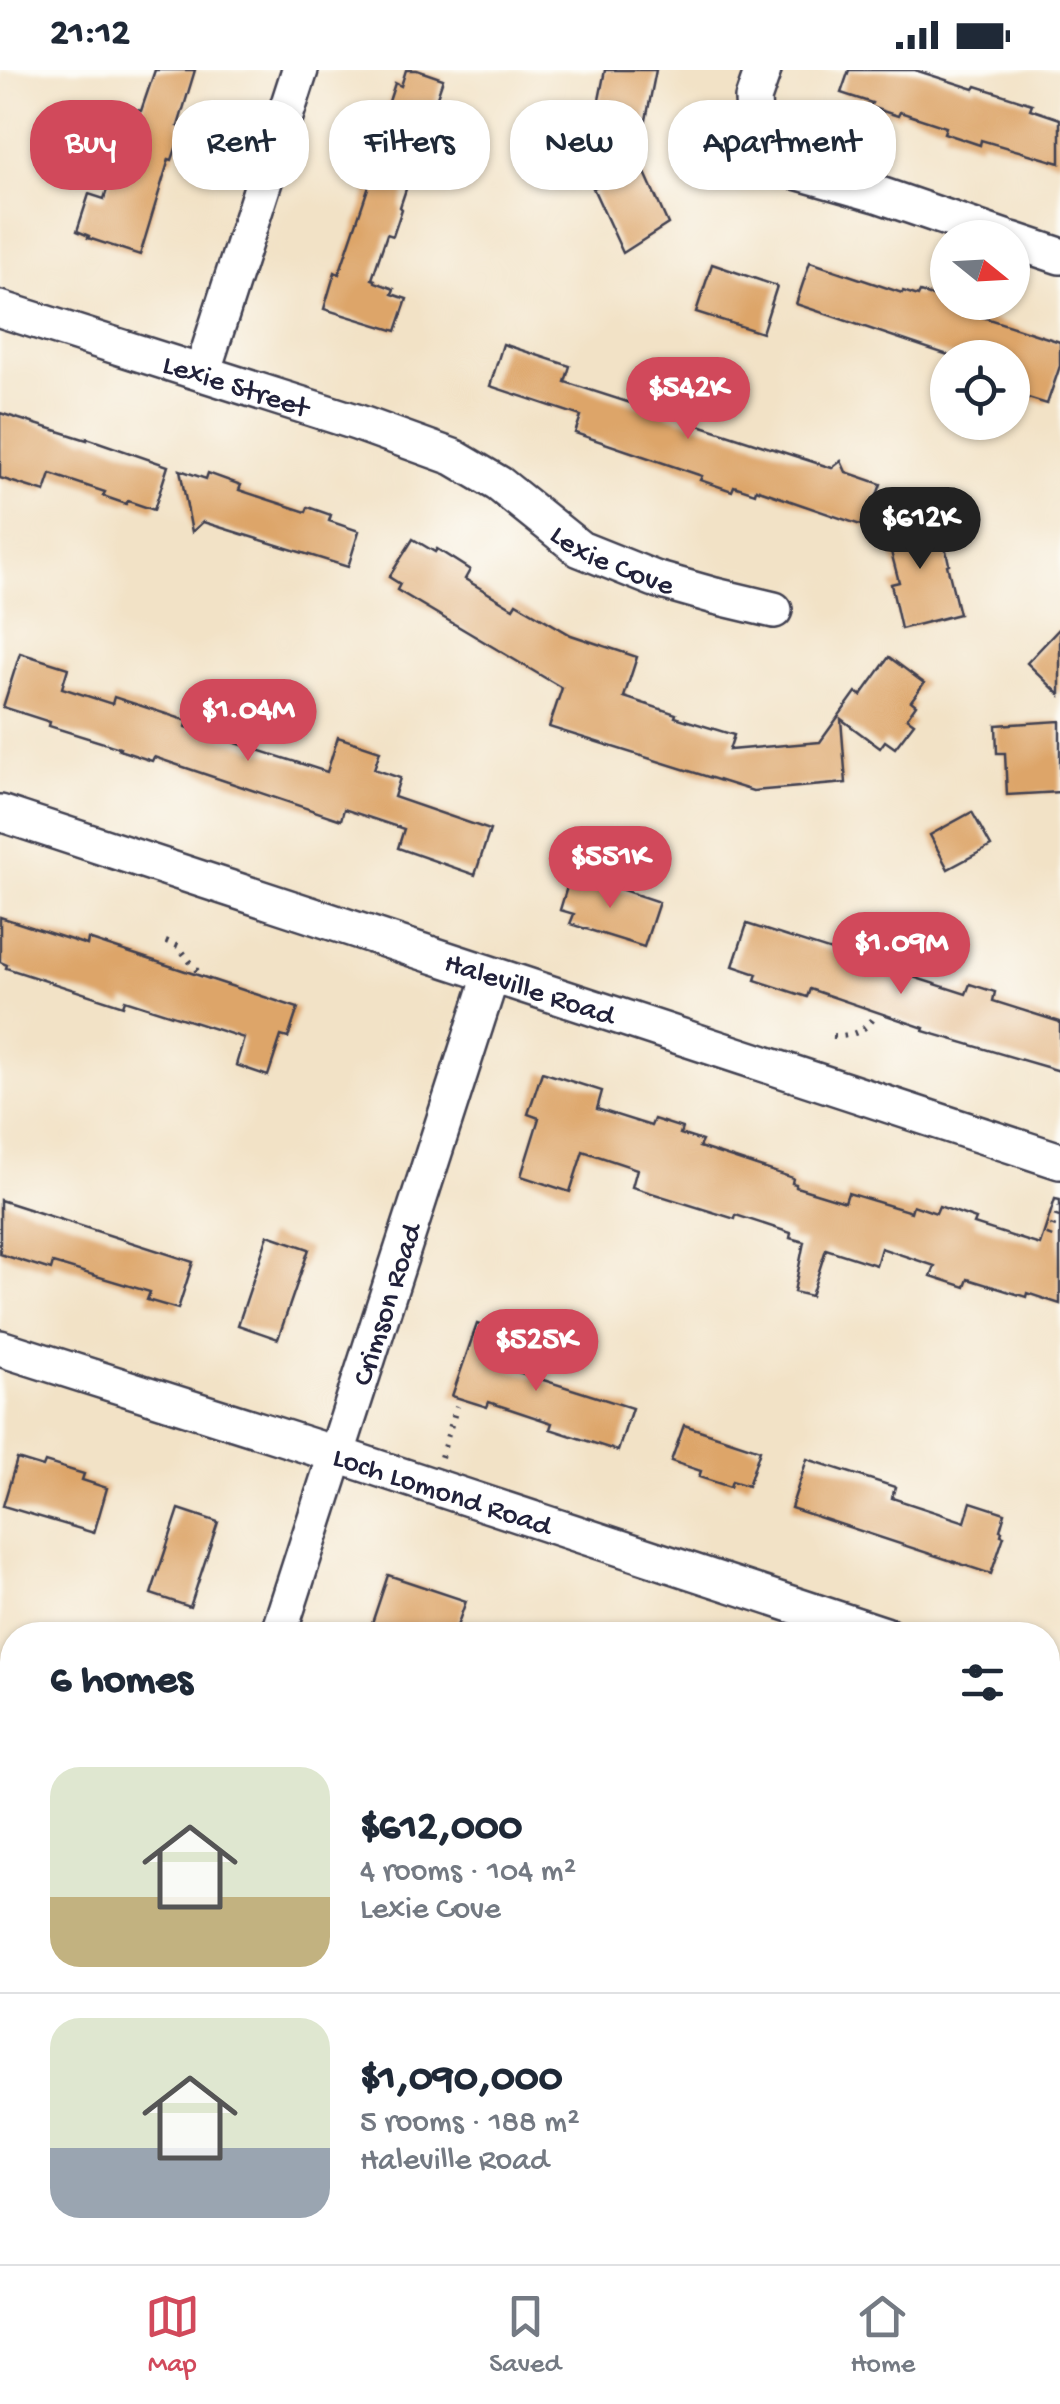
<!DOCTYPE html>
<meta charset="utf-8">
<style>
body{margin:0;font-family:"Gochi Hand",sans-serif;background:#f2f2f3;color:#1f2937;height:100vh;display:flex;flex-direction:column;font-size:38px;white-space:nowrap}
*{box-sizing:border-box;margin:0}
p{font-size:32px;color:#747a83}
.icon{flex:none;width:55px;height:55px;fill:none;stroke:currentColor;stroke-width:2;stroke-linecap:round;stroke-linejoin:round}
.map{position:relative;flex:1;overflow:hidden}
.panel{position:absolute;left:0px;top:1552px;width:1060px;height:642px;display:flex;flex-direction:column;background:#fff;border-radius:40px 40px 0 0;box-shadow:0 2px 8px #0004}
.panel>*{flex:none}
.banner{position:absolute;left:30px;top:30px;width:1000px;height:90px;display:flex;gap:20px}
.needle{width:65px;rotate:108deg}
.controls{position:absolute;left:930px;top:150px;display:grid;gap:20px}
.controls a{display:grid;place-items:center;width:100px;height:100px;border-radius:50%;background:#fff;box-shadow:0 2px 8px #0004;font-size:50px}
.price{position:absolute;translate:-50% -85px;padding:0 22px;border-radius:35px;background:#d1495b;color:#fff;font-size:32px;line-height:65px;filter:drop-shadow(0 2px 5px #0008)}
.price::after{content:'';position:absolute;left:50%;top:60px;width:30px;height:22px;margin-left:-15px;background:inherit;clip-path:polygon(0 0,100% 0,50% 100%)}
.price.selected{background:#222;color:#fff}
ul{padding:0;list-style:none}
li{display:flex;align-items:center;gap:30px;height:250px;padding:0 50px}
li+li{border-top:2px solid #e0e1e3}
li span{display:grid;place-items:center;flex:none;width:280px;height:200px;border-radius:30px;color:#555}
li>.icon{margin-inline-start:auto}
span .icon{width:120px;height:120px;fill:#fffc;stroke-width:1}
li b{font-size:42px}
h2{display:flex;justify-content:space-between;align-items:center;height:120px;padding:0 50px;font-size:42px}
.tag{padding:0 35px;border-radius:40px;background:#fff;box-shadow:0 2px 8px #0004;font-size:35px;line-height:90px}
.tag.selected{background:#d1495b;color:#fff}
.status{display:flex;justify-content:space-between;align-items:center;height:70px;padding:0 50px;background:#fff;direction:ltr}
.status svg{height:28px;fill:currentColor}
.dock{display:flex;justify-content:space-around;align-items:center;height:140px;border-top:2px solid #e0e1e3;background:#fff;font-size:28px;color:#747a83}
.dock a{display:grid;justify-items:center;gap:5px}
.dock .selected{color:#d1495b}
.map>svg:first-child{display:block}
</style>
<div class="status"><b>21:12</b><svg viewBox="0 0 49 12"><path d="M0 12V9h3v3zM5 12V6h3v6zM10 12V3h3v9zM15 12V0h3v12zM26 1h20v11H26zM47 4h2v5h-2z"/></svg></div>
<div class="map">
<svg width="1060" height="2194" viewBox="0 0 1060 2194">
<rect width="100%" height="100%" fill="#fdfcf7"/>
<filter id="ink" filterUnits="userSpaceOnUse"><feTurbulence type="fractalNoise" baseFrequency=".01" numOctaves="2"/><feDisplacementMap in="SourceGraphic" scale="20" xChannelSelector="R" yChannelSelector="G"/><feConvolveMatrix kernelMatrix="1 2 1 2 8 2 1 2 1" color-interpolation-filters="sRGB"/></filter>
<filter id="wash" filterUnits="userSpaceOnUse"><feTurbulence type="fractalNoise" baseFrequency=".0048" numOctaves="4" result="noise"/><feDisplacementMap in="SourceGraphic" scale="40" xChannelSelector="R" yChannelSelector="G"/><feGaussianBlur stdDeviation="2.25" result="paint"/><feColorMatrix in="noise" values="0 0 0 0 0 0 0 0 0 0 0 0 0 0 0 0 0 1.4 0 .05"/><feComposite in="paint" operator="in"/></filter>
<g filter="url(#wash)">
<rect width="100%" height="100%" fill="#f2e2c6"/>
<g id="blocks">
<g fill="#dda569">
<polygon points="155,0 195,0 178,56 183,58 172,90 169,89 140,185 88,168 89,166 77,161 89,124 104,129 121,76 101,69 113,35 130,41 131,38 141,41"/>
<polygon points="406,0 417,0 443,9 400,137 402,139 393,166 387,164 372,209 375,210 375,212 394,219 392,224 407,229 396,261 324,239 335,202 339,204 384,71 389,52 383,50 395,13 401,16"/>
<polygon points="605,0 656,0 642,70 593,60"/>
<polygon points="849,0 915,0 974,19 976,16 1032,34 1030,39 1060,49 1060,93 981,70 980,75 944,63 946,57 900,42 898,46 870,37 872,33 841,23"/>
<polygon points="642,96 668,154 623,183 593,118"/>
<polygon points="810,192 902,223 903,221 918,226 920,222 948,231 948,236 1060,272 1060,296 1047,334 1012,323 1012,288 986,288 966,280 964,288 957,288 796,234"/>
<polygon points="712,194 777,216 762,263 696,242"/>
<polygon points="503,274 570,296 565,312 832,398 841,391 846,402 881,414 866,457 756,419 755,423 734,416 732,421 700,410 702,406 575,363 581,346 490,316"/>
<polygon points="0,343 87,370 87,368 168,396 154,440 128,431 126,434 103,426 105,422 51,404 45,422 0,408"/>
<polygon points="180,400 206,409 208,403 241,415 239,420 306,442 308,437 331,445 329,451 359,461 348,497 203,452 192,462"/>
<polygon points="933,443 940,472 944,471 949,494 947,495 959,544 901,559 891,514 899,512 884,455"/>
<polygon points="413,469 435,482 437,479 470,500 465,509 513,538 516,533 571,565 637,587 624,627 676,644 675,647 734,665 729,680 820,672 856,622 861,626 889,587 924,613 911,631 916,635 907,648 914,653 895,678 885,671 880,678 841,649 846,713 753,721 549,657 562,618 397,520 400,514 389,507"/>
<polygon points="1060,558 1060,625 1027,593"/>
<polygon points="20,583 68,598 62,618 112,634 114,627 188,651 186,657 327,702 338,667 380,681 374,699 400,708 394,727 490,760 475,805 398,778 404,759 344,739 341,750 154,687 152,691 119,680 120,678 49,656 50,652 3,637"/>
<polygon points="1060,651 1060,722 1007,725 1005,683 997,683 996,655"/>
<polygon points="972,742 991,776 948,799 930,765"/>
<polygon points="570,807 586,812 587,808 659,832 644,877 570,854 574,844 560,840"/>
<polygon points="0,847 87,875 88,869 298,938 288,968 281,966 268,1006 236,995 244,968 125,930 123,936 6,898 7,895 0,892"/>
<polygon points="747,854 966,924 970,914 995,922 993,931 1060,952 1060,1001 923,961 924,958 810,919 807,927 755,910 757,904 733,896"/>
<polygon points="542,1002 602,1021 597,1039 651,1056 654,1049 682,1058 680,1064 702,1071 699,1077 793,1108 792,1113 796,1114 796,1117 845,1132 848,1123 911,1142 913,1135 936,1143 939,1136 976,1149 974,1154 1040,1175 1055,1129 1060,1130 1060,1234 1027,1223 1026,1227 968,1209 965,1217 931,1206 935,1196 881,1178 876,1195 826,1179 811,1226 794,1222 804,1172 790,1168 791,1163 736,1145 735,1149 632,1117 637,1099 583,1081 570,1122 521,1106 539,1048 528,1044"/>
<polygon points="0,1130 193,1192 178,1239 147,1230 150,1222 53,1193 51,1200 0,1184"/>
<polygon points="268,1165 309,1179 278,1269 238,1255"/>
<polygon points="477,1254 512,1266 502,1297 632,1338 618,1381 550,1359 552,1353 489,1332 487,1337 452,1326"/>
<polygon points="684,1355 760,1380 748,1416 732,1411 730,1417 699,1407 701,1401 671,1391"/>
<polygon points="17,1389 43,1397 45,1392 84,1404 82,1410 107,1418 94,1463 3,1436"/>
<polygon points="807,1389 895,1417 892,1428 965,1452 971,1432 1005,1443 1000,1460 1002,1461 1001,1465 1004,1466 991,1504 791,1438"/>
<polygon points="179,1439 218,1452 190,1537 151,1524"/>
<polygon points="388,1505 466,1531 454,1565 368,1565"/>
</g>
</g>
</g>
<g filter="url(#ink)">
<use href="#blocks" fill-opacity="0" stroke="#413f50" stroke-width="2.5"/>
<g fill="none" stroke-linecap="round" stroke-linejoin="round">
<g stroke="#413f50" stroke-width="40">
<g id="minor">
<polyline points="763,0 753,29 754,48 764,76 785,98 880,125 1005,168"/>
<polyline points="1012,170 1060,186"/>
<path id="s1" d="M 0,239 L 356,352 L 453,387 L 499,414 L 580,479 L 655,509 L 715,526 L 774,540"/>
<polyline points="202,303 300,0"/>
<path id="s2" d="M 0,743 L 1060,1091"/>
<path id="s3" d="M 0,1278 L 335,1384 L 885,1565"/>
<path id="s4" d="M 278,1565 L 491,906"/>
<polyline points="1048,1618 1060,1622"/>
<polyline points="0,1866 12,1870"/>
<polyline points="956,2182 990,2194"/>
<polyline points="75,2194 79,2182"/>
</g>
</g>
<g stroke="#413f50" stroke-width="6" stroke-dasharray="2.5 8" stroke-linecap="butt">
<polyline points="166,871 178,876 198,902"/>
<path d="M 833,966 C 850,967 866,961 875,946"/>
<polyline points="1049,1167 1060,1137"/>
<polyline points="441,1387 457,1336"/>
</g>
<use href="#minor" stroke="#fff" stroke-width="35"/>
</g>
</g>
<g text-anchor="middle" stroke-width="10" stroke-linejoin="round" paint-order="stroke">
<g font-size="30" fill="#22223b" stroke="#fdfcf7">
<text dy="10" stroke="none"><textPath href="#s1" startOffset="248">Lexie Street</textPath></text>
<text dy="10" stroke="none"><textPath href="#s1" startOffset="668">Lexie Cove</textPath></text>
<text dy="10" stroke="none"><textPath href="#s2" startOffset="558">Haleville Road</textPath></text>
<text dy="10" stroke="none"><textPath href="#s4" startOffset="348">Crimson Road</textPath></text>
<text dy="10" stroke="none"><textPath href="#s3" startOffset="465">Loch Lomond Road</textPath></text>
</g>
</g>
</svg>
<div class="controls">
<a><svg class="needle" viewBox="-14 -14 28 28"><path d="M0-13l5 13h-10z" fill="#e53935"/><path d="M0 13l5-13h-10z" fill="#747a83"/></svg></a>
<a><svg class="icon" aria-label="locate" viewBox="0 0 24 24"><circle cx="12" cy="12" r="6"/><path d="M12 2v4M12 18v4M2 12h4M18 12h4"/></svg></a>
</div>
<b class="price" style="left:688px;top:372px">$542K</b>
<b class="price selected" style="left:920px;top:502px">$612K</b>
<b class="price" style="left:248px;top:694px">$1.04M</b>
<b class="price" style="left:610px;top:841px">$551K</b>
<b class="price" style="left:901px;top:927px">$1.09M</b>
<b class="price" style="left:536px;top:1324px">$525K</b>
<div class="banner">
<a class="tag selected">Buy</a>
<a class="tag">Rent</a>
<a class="tag">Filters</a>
<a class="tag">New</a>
<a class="tag">Apartment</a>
</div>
<section class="panel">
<h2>6 homes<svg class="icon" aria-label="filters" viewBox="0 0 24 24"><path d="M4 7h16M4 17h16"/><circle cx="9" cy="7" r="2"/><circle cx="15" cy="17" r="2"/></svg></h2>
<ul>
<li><span style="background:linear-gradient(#dfe7d0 65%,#c2b280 0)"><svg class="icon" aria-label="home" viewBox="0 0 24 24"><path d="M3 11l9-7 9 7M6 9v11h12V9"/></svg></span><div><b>$612,000</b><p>4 rooms · 104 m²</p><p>Lexie Cove</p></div></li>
<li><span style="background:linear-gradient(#dfe7d0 65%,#9aa5b1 0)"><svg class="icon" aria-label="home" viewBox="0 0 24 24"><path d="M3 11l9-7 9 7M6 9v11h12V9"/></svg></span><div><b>$1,090,000</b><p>5 rooms · 188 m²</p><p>Haleville Road</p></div></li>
</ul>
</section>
</div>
<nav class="dock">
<a class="selected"><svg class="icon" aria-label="map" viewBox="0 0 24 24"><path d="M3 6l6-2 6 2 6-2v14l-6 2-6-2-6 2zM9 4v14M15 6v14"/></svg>Map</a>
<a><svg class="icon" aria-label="saved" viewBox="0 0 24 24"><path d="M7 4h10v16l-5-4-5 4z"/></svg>Saved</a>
<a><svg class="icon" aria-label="home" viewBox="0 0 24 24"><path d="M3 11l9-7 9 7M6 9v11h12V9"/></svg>Home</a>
</nav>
